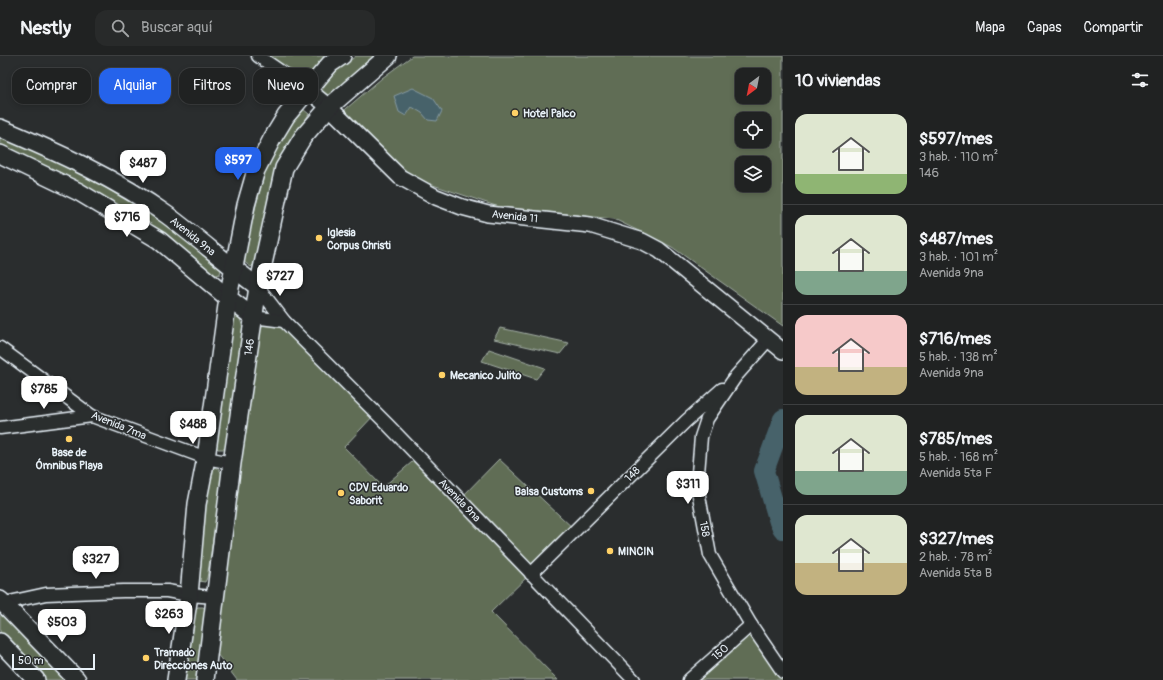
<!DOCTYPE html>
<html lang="es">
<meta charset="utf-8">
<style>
body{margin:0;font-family:Pangolin,sans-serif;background:#282a2a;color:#f1f3f6;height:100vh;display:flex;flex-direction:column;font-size:15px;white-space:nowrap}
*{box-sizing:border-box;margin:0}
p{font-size:13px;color:#a2a4a5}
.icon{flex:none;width:22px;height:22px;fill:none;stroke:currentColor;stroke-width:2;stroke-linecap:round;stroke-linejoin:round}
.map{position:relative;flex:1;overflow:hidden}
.details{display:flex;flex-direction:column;background:#202222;width:380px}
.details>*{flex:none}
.guide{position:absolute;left:12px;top:12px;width:380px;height:36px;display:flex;gap:8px}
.needle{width:26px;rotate:212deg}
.controls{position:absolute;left:735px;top:12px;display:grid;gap:8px}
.controls a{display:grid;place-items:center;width:36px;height:36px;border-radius:8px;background:#202222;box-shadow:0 2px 6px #0003,0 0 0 1px #3d3f40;font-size:20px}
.scale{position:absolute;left:12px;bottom:10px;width:83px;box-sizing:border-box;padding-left:4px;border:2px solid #e8f1f8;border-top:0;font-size:11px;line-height:14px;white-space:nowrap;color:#e8f1f8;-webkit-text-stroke:3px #2a2d2e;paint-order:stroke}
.price{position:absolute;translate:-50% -34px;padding:0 9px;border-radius:8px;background:#fff;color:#222;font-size:13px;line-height:26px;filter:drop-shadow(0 1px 2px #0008)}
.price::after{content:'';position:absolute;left:50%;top:24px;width:12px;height:9px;margin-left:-6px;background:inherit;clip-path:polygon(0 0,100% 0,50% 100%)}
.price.active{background:#2563eb;color:#fff}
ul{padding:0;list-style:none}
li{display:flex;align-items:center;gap:12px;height:100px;padding:0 12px}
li+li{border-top:1px solid #3d3f40}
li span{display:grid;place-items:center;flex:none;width:112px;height:80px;border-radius:12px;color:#555}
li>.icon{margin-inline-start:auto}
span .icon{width:48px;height:48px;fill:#fffc;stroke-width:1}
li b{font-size:17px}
h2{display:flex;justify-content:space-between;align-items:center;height:48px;padding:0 12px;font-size:17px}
.pill{padding:0 14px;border-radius:12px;background:#202222;box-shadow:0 2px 6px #0003,0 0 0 1px #3d3f40;font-size:14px;line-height:36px}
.pill.active{background:#2563eb;color:#fff}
header{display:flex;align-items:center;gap:24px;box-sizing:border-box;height:56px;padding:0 20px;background:#202222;border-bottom:1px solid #3d3f40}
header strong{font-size:19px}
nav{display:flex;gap:22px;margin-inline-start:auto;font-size:14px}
.search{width:280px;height:36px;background:#282a2a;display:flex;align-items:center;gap:10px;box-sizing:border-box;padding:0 14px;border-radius:12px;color:#a2a4a5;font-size:15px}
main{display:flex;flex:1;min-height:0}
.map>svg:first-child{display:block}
</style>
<header>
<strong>Nestly</strong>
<div class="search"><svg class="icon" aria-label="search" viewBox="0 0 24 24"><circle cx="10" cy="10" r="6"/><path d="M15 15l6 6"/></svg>Buscar aquí</div>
<nav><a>Mapa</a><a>Capas</a><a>Compartir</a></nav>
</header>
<main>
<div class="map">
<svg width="783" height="624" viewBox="0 0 783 624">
<rect width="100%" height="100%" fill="#2a2d2e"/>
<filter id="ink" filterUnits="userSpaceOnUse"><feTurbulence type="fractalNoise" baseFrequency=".025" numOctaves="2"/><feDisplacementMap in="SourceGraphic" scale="8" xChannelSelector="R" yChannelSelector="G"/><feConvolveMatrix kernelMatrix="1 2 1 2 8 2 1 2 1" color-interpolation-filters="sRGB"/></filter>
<g filter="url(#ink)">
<g fill="#606d55" stroke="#a4afa6" fill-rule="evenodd">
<polygon points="258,0 329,0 303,27"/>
<path d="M 356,0 L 375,0 L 327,41 L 322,36 C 325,21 345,9 356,0 Z"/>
<path d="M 412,0 L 783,0 L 783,270 L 672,191 L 614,163 L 499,151 L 406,120 L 340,58 L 382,22 ZM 742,19 L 764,19 L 764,41 L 742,41 ZM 742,63 L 764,63 L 764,85 L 742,85 ZM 742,107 L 764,107 L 764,129 L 742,129 Z"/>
<polygon points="303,53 309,58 275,115 254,208 251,211 243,205 243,200 267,106 297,55"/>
<path d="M 0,82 C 60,105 115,135 169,171 C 186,183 203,197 219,210 L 221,214 L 220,218 L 216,219 L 210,217 L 157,173 L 110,144 L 57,115 L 0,91 Z"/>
<polygon points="235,259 239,260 243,272 227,390 224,393 218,393 214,388 231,265"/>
<polygon points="253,261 284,265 376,357 344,391 383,431 419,400 460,443 499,403 575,474 491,556 558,624 237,624 210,589"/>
<polygon points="500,272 569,287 560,298 494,283"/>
<polygon points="489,293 545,312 536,323 482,305"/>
<polygon points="214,411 219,413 223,420 207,522 205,526 198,525 192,515 212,413"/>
<polygon points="198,551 203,551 207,554 199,624 182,624 194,553"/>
<polygon points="2,559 8,560 67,624 45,624 0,576 0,560"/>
<polygon points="751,569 783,616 783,624 689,624"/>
</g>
<polygon fill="#46626b" stroke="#879ba3" points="413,32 433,42 442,55 437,65 428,64 422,57 412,51 406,60 399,56 394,40"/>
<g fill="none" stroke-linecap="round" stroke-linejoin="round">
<polyline stroke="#46626b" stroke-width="20" points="783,363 764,415 779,466 783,473"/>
<g stroke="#e8f1f8" stroke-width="15">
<g id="minor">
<polyline points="258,0 308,34"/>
<polyline points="258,231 284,265 388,369 634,624"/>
<polyline points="253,261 284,265"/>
<polyline points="768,284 736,320 707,363 701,381 697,429 710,499 751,569 783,616"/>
<polyline points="0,292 92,360 206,402 232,407"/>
<polyline points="0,372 92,360"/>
<polyline points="531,518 686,365 722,333"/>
<polyline points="0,548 46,538 123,535 167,535 189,539 215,541"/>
<polyline points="689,624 751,569"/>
</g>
</g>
<g stroke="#e8f1f8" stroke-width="18">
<polyline id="tertiary" points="308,34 329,51 400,121 436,141 462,151 488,158 590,169 642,185 659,194 783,295"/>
</g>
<g stroke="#e8f1f8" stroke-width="20">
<g id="secondary">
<path d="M 0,72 C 57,96 117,123 167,159 C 198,182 227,208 258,231"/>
<polyline points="0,98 79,136 159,184 228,242 253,261"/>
<polyline points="0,544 77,624"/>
<polyline points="0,586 36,624"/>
<polyline points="176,624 189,539 197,448 206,402 228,242 246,149 256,114 272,83 286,60 330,8 342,0"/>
<polyline points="205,624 232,407 258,231 284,112 303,81 329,51 388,0"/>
</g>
</g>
<use href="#minor" stroke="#2a2d2e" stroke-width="12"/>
<use href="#tertiary" stroke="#2a2d2e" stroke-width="15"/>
<use href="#secondary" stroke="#2a2d2e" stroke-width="17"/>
</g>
</g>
<g fill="#ffd166" stroke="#2a2d2e" stroke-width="1.5">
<circle cx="515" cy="57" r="4"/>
<circle cx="319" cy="182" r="4"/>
<circle cx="442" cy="319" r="4"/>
<circle cx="69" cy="383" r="4"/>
<circle cx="591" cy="435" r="4"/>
<circle cx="341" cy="437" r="4"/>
<circle cx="610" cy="495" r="4"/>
<circle cx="146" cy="602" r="4"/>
</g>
<g text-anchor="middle" stroke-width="3" stroke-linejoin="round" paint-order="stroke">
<g font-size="11" font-weight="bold" fill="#e8f1f8" stroke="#2a2d2e" text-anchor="start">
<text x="523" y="61">Hotel Palco</text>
<text x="327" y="180">Iglesia<tspan x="327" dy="13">Corpus Christi</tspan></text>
<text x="450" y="323">Mecanico Julito</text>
<text x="69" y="400" text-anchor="middle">Base de<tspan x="69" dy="13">Ómnibus Playa</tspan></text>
<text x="349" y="435">CDV Eduardo<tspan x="349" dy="13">Saborit</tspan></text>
<text x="583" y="439" text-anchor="end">Balsa Customs</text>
<text x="618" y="499">MINCIN</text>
<text x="154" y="600">Tramado<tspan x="154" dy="13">Direcciones Auto</tspan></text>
</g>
<g font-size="11" fill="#e8f1f8" stroke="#2a2d2e">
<text transform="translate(515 160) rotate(6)" y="4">Avenida 11</text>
<text transform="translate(193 180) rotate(39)" y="4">Avenida 9na</text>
<text transform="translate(249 291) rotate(-82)" y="4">146</text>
<text transform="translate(119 369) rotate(22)" y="4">Avenida 7ma</text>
<text transform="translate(632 418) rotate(-45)" y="4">148</text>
<text transform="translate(460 444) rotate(46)" y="4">Avenida 9na</text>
<text transform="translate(705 473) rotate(79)" y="4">158</text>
<text transform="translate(720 596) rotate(-42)" y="4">150</text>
</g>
</g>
</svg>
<div class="controls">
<a><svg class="needle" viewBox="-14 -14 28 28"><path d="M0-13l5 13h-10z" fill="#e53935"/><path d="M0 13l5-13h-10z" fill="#a2a4a5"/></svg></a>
<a><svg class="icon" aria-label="locate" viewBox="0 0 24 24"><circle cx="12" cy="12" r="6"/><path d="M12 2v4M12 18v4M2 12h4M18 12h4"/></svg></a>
<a><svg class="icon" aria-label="layers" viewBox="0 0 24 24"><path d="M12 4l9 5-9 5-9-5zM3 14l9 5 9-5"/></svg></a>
</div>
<div class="scale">50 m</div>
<b class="price active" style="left:238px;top:125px">$597</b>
<b class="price" style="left:143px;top:128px">$487</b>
<b class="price" style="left:127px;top:182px">$716</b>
<b class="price" style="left:280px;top:241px">$727</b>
<b class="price" style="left:44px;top:354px">$785</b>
<b class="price" style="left:193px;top:389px">$488</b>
<b class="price" style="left:688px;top:449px">$311</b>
<b class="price" style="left:96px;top:524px">$327</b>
<b class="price" style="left:169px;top:579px">$263</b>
<b class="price" style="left:62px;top:587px">$503</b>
<div class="guide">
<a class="pill">Comprar</a>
<a class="pill active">Alquilar</a>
<a class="pill">Filtros</a>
<a class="pill">Nuevo</a>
</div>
</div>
<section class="details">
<h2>10 viviendas<svg class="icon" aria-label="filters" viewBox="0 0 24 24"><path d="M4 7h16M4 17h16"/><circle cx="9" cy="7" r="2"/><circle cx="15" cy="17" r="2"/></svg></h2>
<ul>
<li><span style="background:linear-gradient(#dfe7d0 75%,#8fb573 0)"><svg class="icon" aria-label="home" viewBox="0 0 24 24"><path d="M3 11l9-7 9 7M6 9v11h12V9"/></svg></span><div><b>$597/mes</b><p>3 hab. · 110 m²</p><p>146</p></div></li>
<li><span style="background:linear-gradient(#dfe7d0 70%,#7fa58c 0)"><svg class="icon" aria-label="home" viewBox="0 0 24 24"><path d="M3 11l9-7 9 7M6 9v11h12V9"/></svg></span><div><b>$487/mes</b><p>3 hab. · 101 m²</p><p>Avenida 9na</p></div></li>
<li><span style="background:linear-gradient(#f6c9c9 65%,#c2b280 0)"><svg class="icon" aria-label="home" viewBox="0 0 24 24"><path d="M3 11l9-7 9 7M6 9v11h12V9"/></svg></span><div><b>$716/mes</b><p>5 hab. · 138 m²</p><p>Avenida 9na</p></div></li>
<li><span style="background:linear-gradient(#dfe7d0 70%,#7fa58c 0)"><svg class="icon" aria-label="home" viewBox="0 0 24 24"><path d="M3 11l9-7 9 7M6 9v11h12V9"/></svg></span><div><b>$785/mes</b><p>5 hab. · 168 m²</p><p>Avenida 5ta F</p></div></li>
<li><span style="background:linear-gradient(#dfe7d0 60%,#c2b280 0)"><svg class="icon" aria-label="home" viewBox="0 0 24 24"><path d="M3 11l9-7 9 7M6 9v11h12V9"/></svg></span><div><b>$327/mes</b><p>2 hab. · 78 m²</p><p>Avenida 5ta B</p></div></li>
</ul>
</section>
</main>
